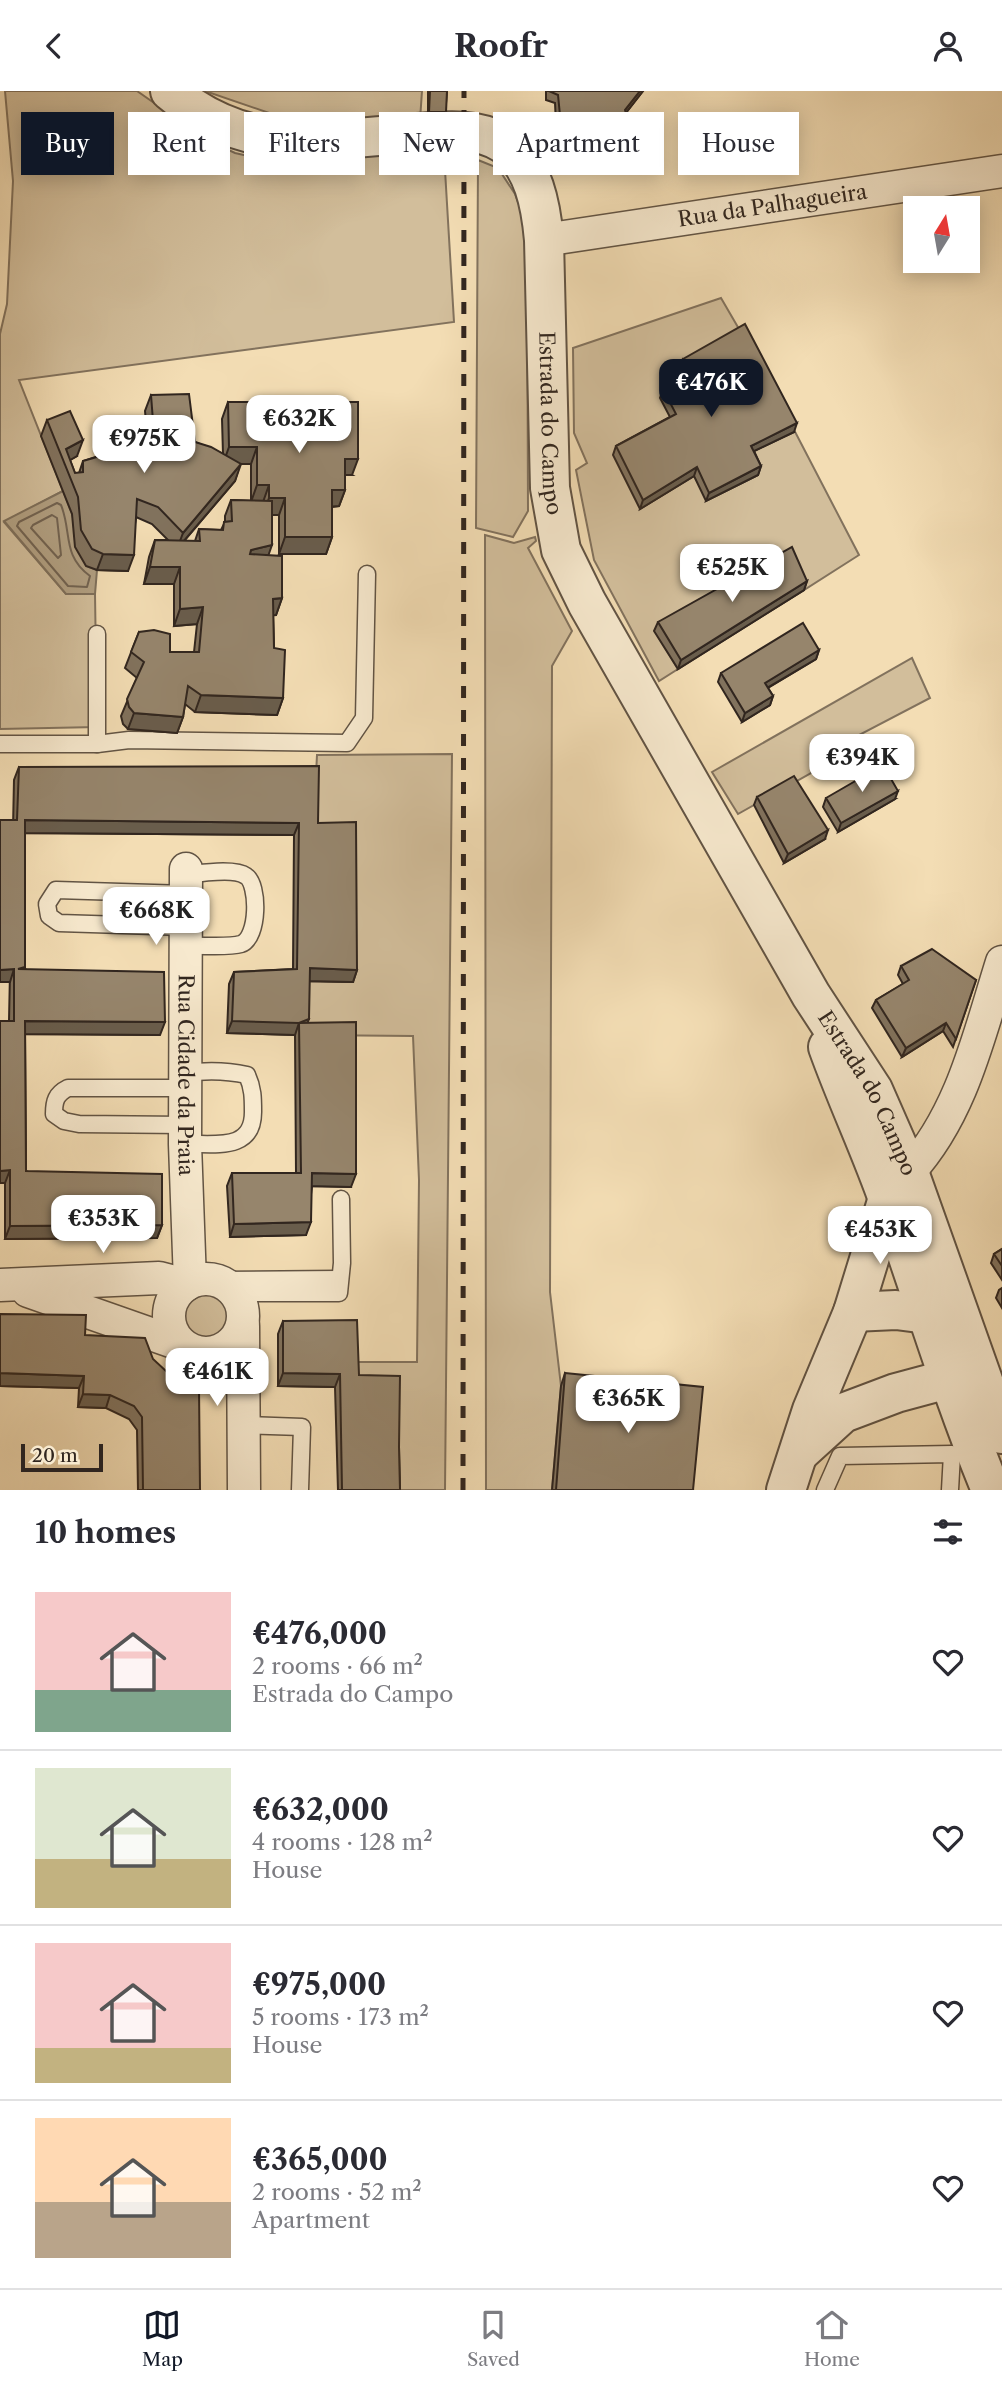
<!DOCTYPE html>
<meta charset="utf-8">
<style>
body{margin:0;font-family:"Libre Caslon Text",serif;background:#f2f2f3;color:#2b2b33;height:100vh;display:flex;flex-direction:column;font-size:26px;white-space:nowrap}
*{box-sizing:border-box;margin:0}
p{font-size:23px;color:#7c7c81}
.icon{flex:none;width:38px;height:38px;fill:none;stroke:currentColor;stroke-width:2;stroke-linecap:round;stroke-linejoin:round}
.map{position:relative;height:1399px;overflow:hidden}
.side{display:flex;flex-direction:column;background:#fff;flex:1}
.side>*{flex:none}
.banner{position:absolute;left:21px;top:21px;width:961px;height:63px;display:flex;gap:14px}
.needle{width:46px;rotate:11deg}
.fabs{position:absolute;left:903px;top:105px;display:grid;gap:14px}
.fabs a{display:grid;place-items:center;width:77px;height:77px;border-radius:0px;background:#fff;box-shadow:0 4px 18px #0003;font-size:35px}
.scale{position:absolute;left:21px;bottom:18px;width:82px;box-sizing:border-box;padding-left:7px;border:4px solid #31261f;border-top:0;font-size:19px;line-height:24px;white-space:nowrap;color:#31261f;-webkit-text-stroke:5px #f7e9ce;paint-order:stroke}
.price{position:absolute;translate:-50% -60px;padding:0 16px;border-radius:14px;background:#fff;color:#222;font-size:23px;line-height:46px;filter:drop-shadow(0 2px 4px #0008)}
.price::after{content:'';position:absolute;left:50%;top:42px;width:21px;height:16px;margin-left:-10px;background:inherit;clip-path:polygon(0 0,100% 0,50% 100%)}
.price.active{background:#111827;color:#fff}
ul{padding:0;list-style:none}
li{display:flex;align-items:center;gap:21px;height:175px;padding:0 35px}
li+li{border-top:2px solid #e1e1e2}
li span{display:grid;place-items:center;flex:none;width:196px;height:140px;border-radius:0px;color:#555}
li>.icon{margin-inline-start:auto}
span .icon{width:84px;height:84px;fill:#fffc;stroke-width:1}
li b{font-size:30px}
h2{display:flex;justify-content:space-between;align-items:center;height:84px;padding:0 35px;font-size:30px}
.chip{padding:0 24px;border-radius:0px;background:#fff;box-shadow:0 4px 18px #0003;font-size:24px;line-height:63px}
.chip.active{background:#111827;color:#fff}
header{display:flex;justify-content:space-between;align-items:center;height:91px;padding:0 35px;background:#fff;font-size:32px;font-weight:800}
.tabs{display:flex;justify-content:space-around;align-items:center;height:98px;border-top:2px solid #e1e1e2;background:#fff;font-size:19px;color:#7c7c81}
.tabs a{display:grid;justify-items:center;gap:4px}
.tabs .active{color:#111827}
.map>svg:first-child{display:block}
</style>
<header><svg class="icon" aria-label="back" viewBox="0 0 24 24"><path d="M15 5l-7 7 7 7"/></svg>Roofr<svg class="icon" aria-label="person" viewBox="0 0 24 24"><circle cx="12" cy="8" r="4"/><path d="M4 21q1-7 8-7t8 7"/></svg></header>
<div class="map">
<svg width="1002" height="1399" viewBox="0 0 1002 1399">
<rect width="100%" height="100%" fill="#f3ddb4"/>
<filter id="stains"><feTurbulence type="fractalNoise" baseFrequency=".00286" numOctaves="4"/><feColorMatrix values="0 0 0 0 .2 0 0 0 0 .09 0 0 0 0 .02 0 0 0 .5 -.17"/></filter>
<radialGradient id="worn" r=".72"><stop offset=".6" stop-color="#630" stop-opacity="0"/><stop offset="1" stop-color="#630" stop-opacity=".3"/></radialGradient>
<g fill="#d2be9b" stroke="#82725d" stroke-width="2">
<polygon points="5,0 137,0 207,49 235,62 262,68 444,62 454,231 19,289 63,400 4,431 66,503 95,503 97,636 0,638 0,243 7,213 13,90"/>
<polygon points="205,0 422,0 420,29 310,28 275,24"/>
<polygon points="478,69 498,77 515,103 527,136 528,420 513,446 476,437"/>
<polygon points="721,207 764,281 859,464 804,499 655,540 678,578 659,590 594,469 576,379 587,372 574,342 573,257"/>
<polygon points="485,444 514,452 535,446 536,450 528,457 572,540 552,575 550,1201 561,1295 552,1399 486,1399"/>
<polygon points="912,567 930,607 859,644 861,654 738,723 712,681"/>
<polygon points="452,663 445,1399 396,1399 354,1297 353,1271 417,1271 419,1089 413,945 306,944 305,890 353,891 313,744 317,664"/>
<circle cx="204" cy="1225" r="27"/>
</g>
<polygon fill="#b19f81" stroke="#7e6f5a" stroke-width="2" points="63,400 72,423 86,475 97,479 95,503 66,503 4,430"/>
<g fill="none" stroke-linecap="round" stroke-linejoin="round">
<g stroke="#716250" stroke-width="2">
<path d="M 57,412 L 61,414 C 72,441 62,465 90,485 L 87,496 L 68,495 L 17,435 L 19,431 Z"/>
<polygon points="52,424 57,427 61,464 58,467 31,437 33,434"/>
</g>
<g stroke="#625444" stroke-width="19">
<g id="service">
<polyline points="0,653 97,653 97,543"/>
<polyline points="97,653 129,649 347,652 364,627 367,483"/>
<polyline points="186,836 59,832 49,825 47,813 56,799 186,803"/>
<path d="M 186,855 C 201,854 228,857 241,853 C 259,847 259,793 246,785 C 235,777 200,782 186,784"/>
<path d="M 185,1034 L 79,1033 L 64,1030 L 54,1023 C 54,1010 56,1003 68,997 L 185,997"/>
<path d="M 185,1053 C 214,1052 253,1061 253,1021 C 253,1007 253,997 247,984 C 225,979 207,979 185,982"/>
<polyline points="217,1189 338,1188"/>
<polyline points="236,1202 339,1202 342,1172 341,1108"/>
<polyline points="243,1334 302,1336 300,1399"/>
<polyline points="825,1399 840,1365 952,1363 950,1399"/>
</g>
</g>
<g stroke="#625444" stroke-width="35">
<g id="minor">
<path id="s1" d="M 544,149 L 1002,80"/>
<path id="s2" d="M 186,778 L 185,1053 L 190,1191"/>
<path d="M 909,1081 C 962,1023 979,944 1002,871"/>
<circle cx="206" cy="1225" r="37"/>
<polyline points="0,1194 159,1187 186,1194"/>
<polyline points="28,1200 182,1254"/>
<polyline points="243,1235 244,1399"/>
</g>
</g>
<g stroke="#625444" stroke-width="42">
<g id="tertiary">
<path id="s3" d="M 170,0 C 247,65 323,49 415,42 C 443,40 479,36 504,53 C 534,74 541,115 544,149 L 550,397 L 561,459 L 587,512 L 811,904 L 873,999 L 909,1081 L 1002,1343"/>
<path d="M 828,956 C 847,1009 871,1059 889,1111 C 923,1207 952,1305 991,1399"/>
<polyline points="853,1221 896,1219 927,1223 946,1235"/>
<polyline points="799,1362 843,1322 896,1302 948,1288 960,1265"/>
<polyline points="786,1399 812,1319 853,1221 888,1107 893,1101"/>
</g>
</g>
<use href="#service" stroke="#f7e9ce" stroke-width="16"/>
<use href="#minor" stroke="#f7e9ce" stroke-width="32"/>
<use href="#tertiary" stroke="#f7e9ce" stroke-width="38"/>
<polyline stroke="#31261f" stroke-width="5" stroke-dasharray="12 12" stroke-linecap="butt" points="463,1399 464,0"/>
</g>
<g fill="#81725d" stroke="#31261f" stroke-width="2" fill-rule="evenodd">
<polygon points="428,0 447,0 445,25 428,25"/>
<polygon points="546,0 643,0 626,22 639,65 636,74 613,78 601,46 584,48 583,35 556,33 555,12 546,9"/>
<polygon points="683,268 794,341 754,360 761,375 758,384 706,410 694,385 640,418 613,364 616,355 670,326 660,307 663,298 687,288 680,277"/>
<path d="M 151,304 L 195,351 L 223,363 L 222,328 L 228,311 L 352,384 L 345,384 L 345,399 L 339,415 L 332,416 L 332,446 L 326,463 L 279,463 L 279,424 L 272,424 L 268,464 L 282,507 L 276,524 L 273,524 L 274,557 L 283,607 L 277,624 L 195,621 L 185,613 L 183,626 L 177,642 L 128,638 L 123,633 L 121,625 L 137,587 L 125,577 L 139,541 L 170,561 L 194,561 L 197,533 L 174,535 L 174,493 L 144,493 L 149,466 L 155,449 L 168,449 L 152,433 L 136,426 L 128,480 L 97,479 L 86,475 L 75,456 L 72,423 L 41,345 L 47,329 L 77,365 L 70,369 L 75,382 L 79,382 L 83,370 L 102,364 L 107,351 L 124,353 L 128,342 L 147,343 L 145,320 ZM 240,373 L 251,373 L 251,410 L 231,409 L 225,425 L 225,431 L 221,439 L 199,438 L 195,450 L 184,450 L 235,390 Z"/>
<polygon points="807,490 804,499 678,578 654,540 658,531"/>
<polygon points="819,559 816,568 768,597 773,605 770,614 742,631 718,591 721,582"/>
<polygon points="19,676 318,732 357,879 353,891 309,890 308,931 351,1096 312,1095 306,1144 230,1146 227,1095 232,1082 296,1082 295,944 227,942 229,893 234,881 293,878 294,744 25,742 25,878 160,944 25,943 26,1080 162,1134 157,1147 5,1148 5,1092 0,1092 0,930 9,930 14,689"/>
<polygon points="757,706 825,748 784,772 754,714"/>
<polygon points="826,707 895,708 838,741 823,716"/>
<polygon points="901,875 976,889 953,956 943,940 902,966 872,917 876,909 903,893 898,884"/>
<polygon points="1002,1158 1002,1189 991,1172 994,1163"/>
<polygon points="1002,1197 1002,1217 996,1207 999,1199"/>
<polygon points="283,1230 359,1284 399,1356 400,1399 338,1399 335,1296 278,1295 278,1243"/>
<polygon points="85,1244 200,1399 138,1399 137,1339 129,1328 106,1317 78,1316 79,1297 0,1295"/>
<polygon points="565,1282 693,1399 552,1399 561,1295"/>
</g>
<g fill="#695d4c" stroke="#31261f" stroke-width="2">
<polygon points="640,0 643,0 621,28 625,19"/>
<polygon points="429,21 446,21 445,25 428,25"/>
<polygon points="560,24 586,26 583,35 556,33"/>
<polygon points="604,38 601,46 584,48 587,39"/>
<polygon points="639,65 636,74 613,78 616,69"/>
<polygon points="797,332 794,341 748,363 751,355"/>
<polygon points="83,349 77,365 65,372 66,358"/>
<polygon points="229,356 257,356 251,373 223,373"/>
<polygon points="345,368 358,368 352,384 339,384"/>
<polygon points="241,373 235,390 177,458 183,442"/>
<polygon points="761,375 758,384 706,410 709,402"/>
<polygon points="697,376 694,385 640,418 643,409"/>
<polygon points="257,394 269,394 263,411 251,411"/>
<polygon points="332,399 345,399 339,415 326,416"/>
<polygon points="269,407 285,407 279,424 263,424"/>
<polygon points="285,446 332,446 326,463 279,463"/>
<polygon points="272,454 266,471 245,475 251,459"/>
<polygon points="103,463 134,464 128,480 97,479"/>
<polygon points="150,476 180,476 174,493 144,493"/>
<polygon points="807,490 804,499 678,578 681,569"/>
<polygon points="282,507 276,524 267,525 273,508"/>
<polygon points="203,516 197,533 174,535 180,518"/>
<polygon points="819,559 816,568 762,600 765,592"/>
<polygon points="201,604 283,607 277,624 195,621"/>
<polygon points="773,605 770,614 742,631 745,622"/>
<polygon points="134,622 183,626 177,642 128,638"/>
<polygon points="898,700 895,708 838,741 841,732"/>
<polygon points="25,729 299,732 294,744 21,742"/>
<polygon points="828,739 825,748 784,772 788,763"/>
<polygon points="310,877 357,879 353,891 305,890"/>
<polygon points="14,878 10,891 0,891 0,879"/>
<polygon points="309,928 304,941 299,932 295,944 227,942 232,930"/>
<polygon points="25,930 165,931 160,944 21,943"/>
<polygon points="946,932 943,940 902,966 906,957"/>
<polygon points="10,1079 5,1092 0,1092 0,1080"/>
<polygon points="312,1082 356,1083 351,1096 307,1095"/>
<polygon points="311,1131 306,1144 230,1146 234,1133"/>
<polygon points="162,1134 157,1147 5,1148 10,1135"/>
<polygon points="0,1282 84,1285 79,1297 0,1295"/>
<polygon points="283,1282 340,1283 335,1296 278,1295"/>
<polygon points="83,1303 110,1304 106,1317 78,1316"/>
</g>
<g fill="#96856c" stroke="#31261f" stroke-width="2">
<polygon points="430,0 447,0 446,21 429,21"/>
<polygon points="549,0 640,0 625,19 639,65 616,69 604,38 587,39 586,26 560,24 558,4"/>
<polygon points="745,233 797,332 751,355 761,375 709,402 697,376 643,409 616,355 676,323 663,298 694,285 683,268"/>
<polygon points="189,303 195,351 211,356 241,373 183,442 158,416 137,408 134,464 103,463 92,458 81,439 78,406 47,329 70,320 83,349 66,358 75,382 83,381 83,370 104,364 107,351 128,353 128,342 154,343 151,304"/>
<polygon points="228,311 358,311 358,368 345,368 345,399 332,399 332,446 285,446 285,407 269,407 269,394 257,394 257,356 229,356"/>
<polygon points="231,409 272,410 272,454 251,459 250,463 282,465 282,507 273,508 274,557 285,559 283,607 201,604 188,595 183,626 134,622 129,616 127,608 144,571 131,561 139,541 154,539 170,543 170,561 199,561 203,516 180,518 180,476 150,476 155,449 200,450 199,438 223,439 224,431 232,430"/>
<polygon points="792,456 807,490 681,569 658,531"/>
<polygon points="803,532 819,559 765,592 773,605 745,622 721,582"/>
<polygon points="883,674 898,700 841,732 826,707"/>
<polygon points="319,675 318,732 356,731 357,879 310,877 309,928 299,932 232,930 234,881 297,878 299,732 25,729 25,876 18,878 164,881 165,931 25,930 26,1080 162,1083 162,1134 10,1135 10,1079 0,1080 0,930 14,930 14,878 0,879 0,729 17,729 19,676"/>
<polygon points="794,685 828,739 788,763 757,706"/>
<polygon points="932,858 976,889 956,948 946,932 906,957 876,909 909,889 901,875"/>
<polygon points="356,931 356,1083 312,1082 311,1131 234,1133 232,1082 301,1082 299,932"/>
<polygon points="1002,1158 1002,1175 994,1163"/>
<polygon points="0,1223 86,1224 85,1244 145,1247 153,1268 182,1295 199,1296 200,1399 143,1399 142,1326 134,1315 110,1304 83,1303 84,1285 0,1282"/>
<polygon points="357,1229 359,1284 400,1285 399,1356 400,1399 342,1399 340,1283 283,1282 283,1230"/>
<polygon points="565,1282 703,1296 693,1399 556,1399"/>
</g>
<g text-anchor="middle" stroke-width="5" stroke-linejoin="round" paint-order="stroke">
<g font-size="21" fill="#31261f" stroke="#f7e9ce">
<text dy="7" stroke="none"><textPath href="#s1" startOffset="231">Rua da Palhagueira</textPath></text>
<text dy="7" stroke="none"><textPath href="#s3" startOffset="639">Estrada do Campo</textPath></text>
<text dy="7" stroke="none"><textPath href="#s2" startOffset="206">Rua Cidade da Praia</textPath></text>
<text dy="7" stroke="none"><textPath href="#s3" startOffset="1391">Estrada do Campo</textPath></text>
</g>
</g>
<rect width="100%" height="100%" filter="url(#stains)"/>
<rect width="100%" height="100%" fill="url(#worn)"/>
</svg>
<div class="fabs">
<a><svg class="needle" viewBox="-14 -14 28 28"><path d="M0-13l5 13h-10z" fill="#e53935"/><path d="M0 13l5-13h-10z" fill="#7c7c81"/></svg></a>
</div>
<div class="scale">20 m</div>
<b class="price active" style="left:711px;top:328px">€476K</b>
<b class="price" style="left:299px;top:364px">€632K</b>
<b class="price" style="left:144px;top:384px">€975K</b>
<b class="price" style="left:732px;top:513px">€525K</b>
<b class="price" style="left:862px;top:703px">€394K</b>
<b class="price" style="left:156px;top:856px">€668K</b>
<b class="price" style="left:103px;top:1164px">€353K</b>
<b class="price" style="left:880px;top:1175px">€453K</b>
<b class="price" style="left:217px;top:1317px">€461K</b>
<b class="price" style="left:628px;top:1344px">€365K</b>
<div class="banner">
<a class="chip active">Buy</a>
<a class="chip">Rent</a>
<a class="chip">Filters</a>
<a class="chip">New</a>
<a class="chip">Apartment</a>
<a class="chip">House</a>
</div>
</div>
<section class="side">
<h2>10 homes<svg class="icon" aria-label="filters" viewBox="0 0 24 24"><path d="M4 7h16M4 17h16"/><circle cx="9" cy="7" r="2"/><circle cx="15" cy="17" r="2"/></svg></h2>
<ul>
<li><span style="background:linear-gradient(#f6c9c9 70%,#7fa58c 0)"><svg class="icon" aria-label="home" viewBox="0 0 24 24"><path d="M3 11l9-7 9 7M6 9v11h12V9"/></svg></span><div><b>€476,000</b><p>2 rooms · 66 m²</p><p>Estrada do Campo</p></div><svg class="icon" aria-label="heart" viewBox="0 0 24 24"><path d="M12 20l-8-8c-3-5 5-10 8-4 3-6 11-1 8 4z"/></svg></li>
<li><span style="background:linear-gradient(#dfe7d0 65%,#c2b280 0)"><svg class="icon" aria-label="home" viewBox="0 0 24 24"><path d="M3 11l9-7 9 7M6 9v11h12V9"/></svg></span><div><b>€632,000</b><p>4 rooms · 128 m²</p><p>House</p></div><svg class="icon" aria-label="heart" viewBox="0 0 24 24"><path d="M12 20l-8-8c-3-5 5-10 8-4 3-6 11-1 8 4z"/></svg></li>
<li><span style="background:linear-gradient(#f6c9c9 75%,#c2b280 0)"><svg class="icon" aria-label="home" viewBox="0 0 24 24"><path d="M3 11l9-7 9 7M6 9v11h12V9"/></svg></span><div><b>€975,000</b><p>5 rooms · 173 m²</p><p>House</p></div><svg class="icon" aria-label="heart" viewBox="0 0 24 24"><path d="M12 20l-8-8c-3-5 5-10 8-4 3-6 11-1 8 4z"/></svg></li>
<li><span style="background:linear-gradient(#ffd9b3 60%,#b9a48a 0)"><svg class="icon" aria-label="home" viewBox="0 0 24 24"><path d="M3 11l9-7 9 7M6 9v11h12V9"/></svg></span><div><b>€365,000</b><p>2 rooms · 52 m²</p><p>Apartment</p></div><svg class="icon" aria-label="heart" viewBox="0 0 24 24"><path d="M12 20l-8-8c-3-5 5-10 8-4 3-6 11-1 8 4z"/></svg></li>
</ul>
</section>
<nav class="tabs">
<a class="active"><svg class="icon" aria-label="map" viewBox="0 0 24 24"><path d="M3 6l6-2 6 2 6-2v14l-6 2-6-2-6 2zM9 4v14M15 6v14"/></svg>Map</a>
<a><svg class="icon" aria-label="saved" viewBox="0 0 24 24"><path d="M7 4h10v16l-5-4-5 4z"/></svg>Saved</a>
<a><svg class="icon" aria-label="home" viewBox="0 0 24 24"><path d="M3 11l9-7 9 7M6 9v11h12V9"/></svg>Home</a>
</nav>
